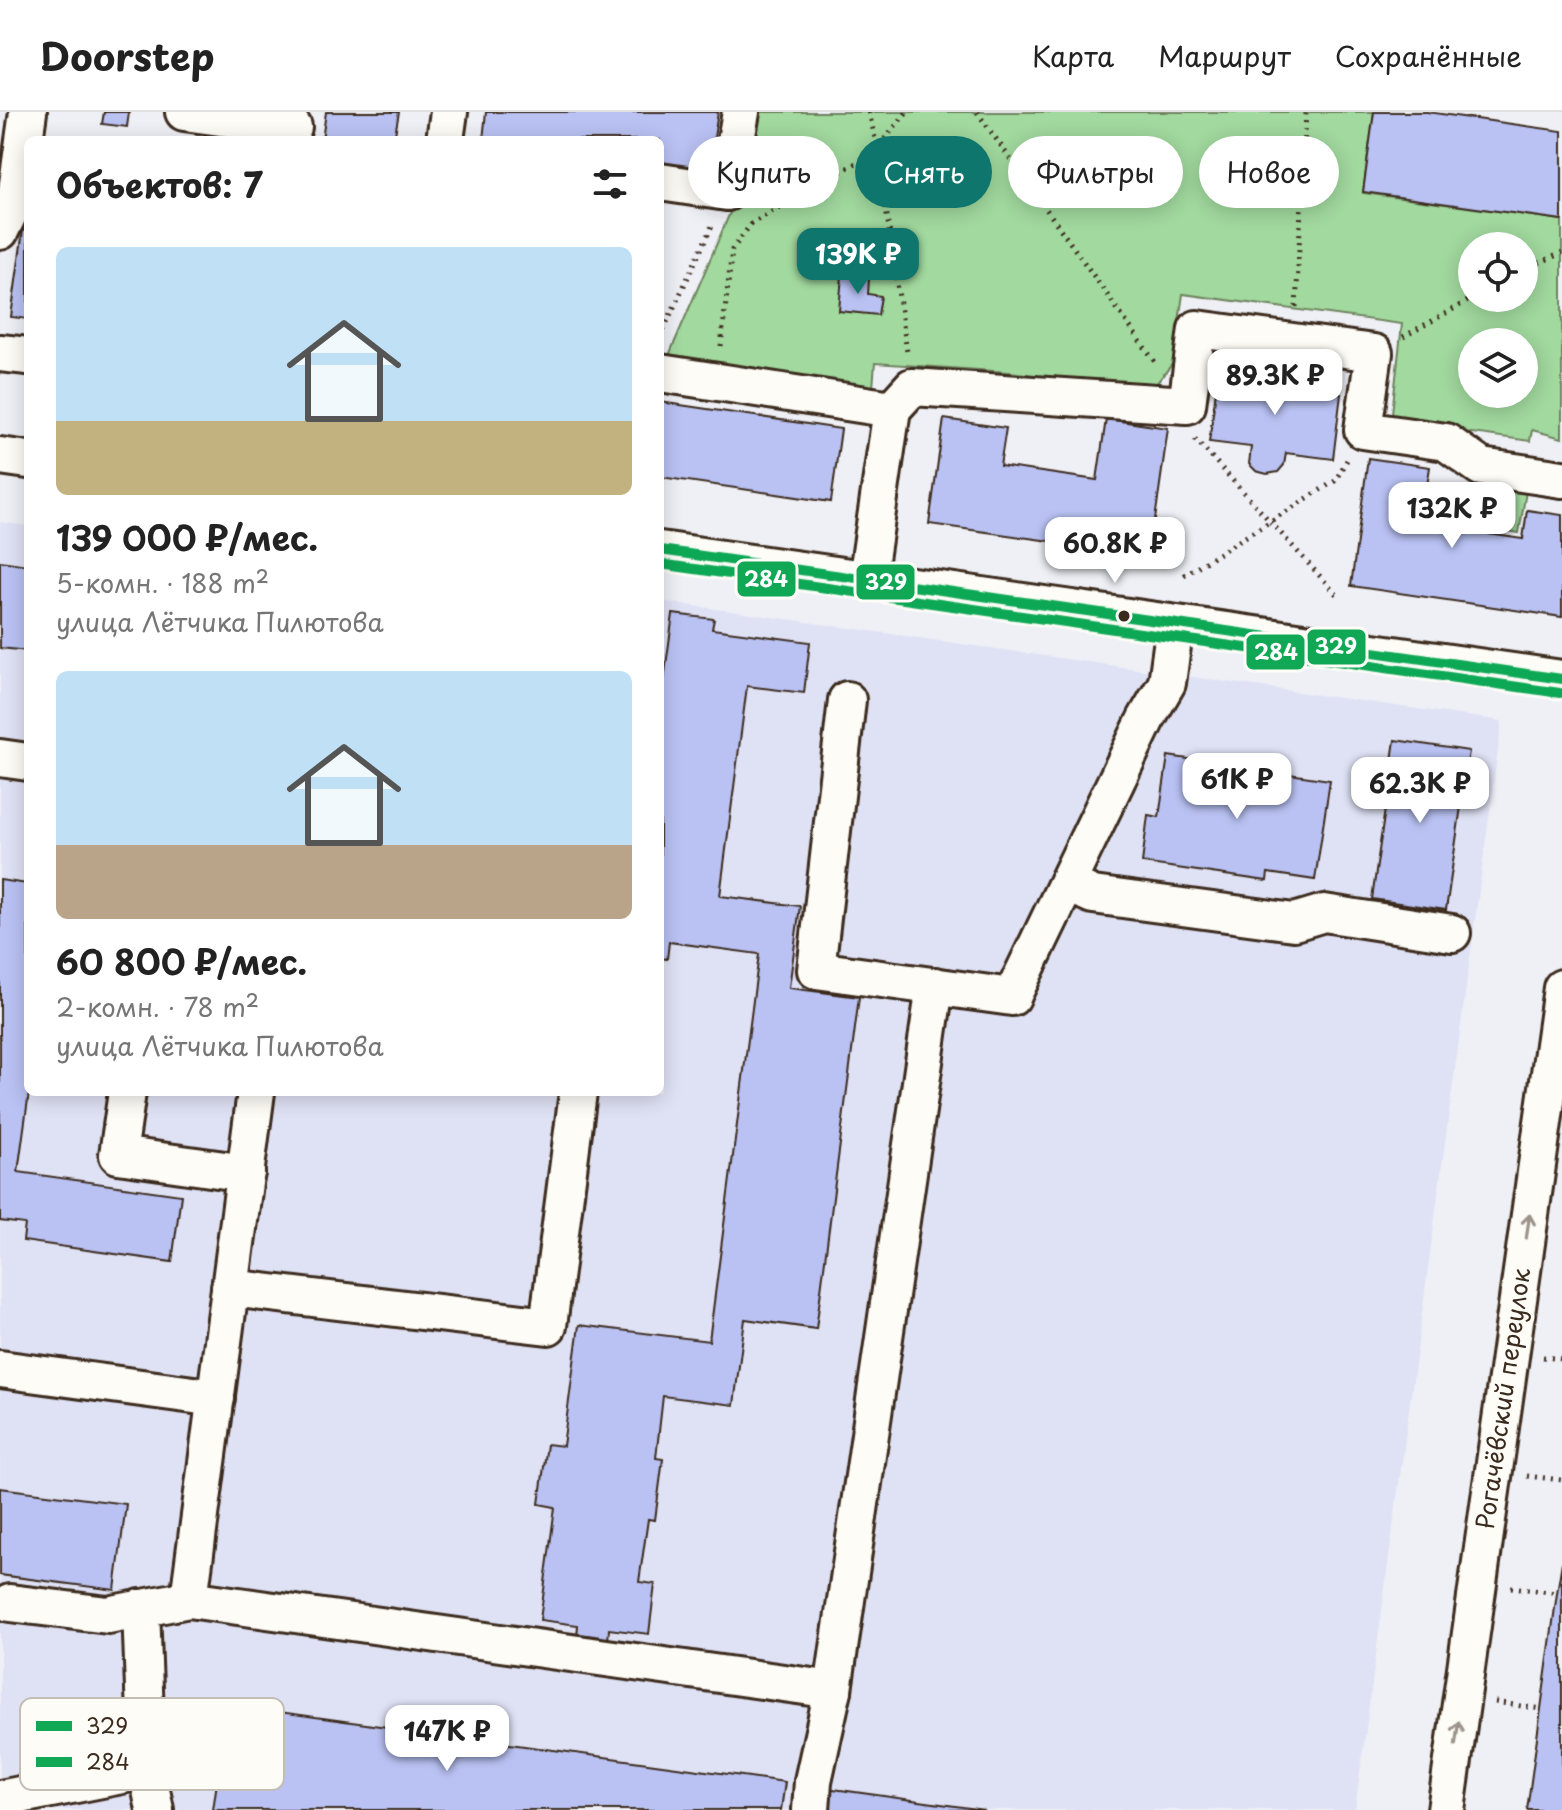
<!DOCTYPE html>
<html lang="ru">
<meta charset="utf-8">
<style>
body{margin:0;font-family:"Playpen Sans",sans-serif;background:#f2f2f2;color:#222;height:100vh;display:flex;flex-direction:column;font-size:30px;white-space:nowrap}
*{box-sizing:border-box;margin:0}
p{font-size:26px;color:#767676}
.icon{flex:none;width:44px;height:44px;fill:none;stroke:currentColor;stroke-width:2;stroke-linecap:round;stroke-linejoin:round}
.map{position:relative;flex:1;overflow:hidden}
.drawer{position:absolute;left:24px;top:24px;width:640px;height:960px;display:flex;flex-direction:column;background:#fff;border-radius:12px;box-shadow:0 4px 20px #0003}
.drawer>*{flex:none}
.top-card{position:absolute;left:688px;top:24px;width:754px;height:72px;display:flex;gap:16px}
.buttons{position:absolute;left:1458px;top:120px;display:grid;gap:16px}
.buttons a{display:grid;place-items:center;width:80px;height:80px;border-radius:50%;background:#fff;box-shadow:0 4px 20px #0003;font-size:40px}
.price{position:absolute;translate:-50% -68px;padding:0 18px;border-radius:16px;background:#fff;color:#222;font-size:26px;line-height:52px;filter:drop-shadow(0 2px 4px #0008)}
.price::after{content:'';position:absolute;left:50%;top:48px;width:24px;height:18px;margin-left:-12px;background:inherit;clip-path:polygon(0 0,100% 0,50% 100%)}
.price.on{background:#0f766e;color:#fff}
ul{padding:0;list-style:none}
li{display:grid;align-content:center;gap:16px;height:424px;padding:0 32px}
li span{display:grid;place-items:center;height:248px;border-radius:12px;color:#555}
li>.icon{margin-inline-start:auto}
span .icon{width:144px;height:144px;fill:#fffc;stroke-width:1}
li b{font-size:34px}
h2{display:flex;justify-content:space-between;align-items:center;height:96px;padding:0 32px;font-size:34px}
.tag{padding:0 28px;border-radius:36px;background:#fff;box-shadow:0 4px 20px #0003;font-size:28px;line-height:72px}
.tag.on{background:#0f766e;color:#fff}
header{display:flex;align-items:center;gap:48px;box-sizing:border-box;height:112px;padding:0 40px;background:#fff;border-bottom:2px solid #e0e0e0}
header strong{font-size:38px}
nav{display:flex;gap:44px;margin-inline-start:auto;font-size:28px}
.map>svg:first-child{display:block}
</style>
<header>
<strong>Doorstep</strong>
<nav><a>Карта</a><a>Маршрут</a><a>Сохранённые</a></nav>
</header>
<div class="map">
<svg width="1562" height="1698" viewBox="0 0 1562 1698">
<rect width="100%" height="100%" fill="#eff0f6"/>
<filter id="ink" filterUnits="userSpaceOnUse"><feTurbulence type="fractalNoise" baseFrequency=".0125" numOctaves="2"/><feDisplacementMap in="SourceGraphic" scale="16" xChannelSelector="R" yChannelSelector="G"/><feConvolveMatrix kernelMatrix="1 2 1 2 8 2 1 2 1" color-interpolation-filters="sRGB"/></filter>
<g filter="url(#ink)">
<polygon fill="#dfe2f5" points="0,410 28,414 28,980 660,980 660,489 1502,609 1355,1698 0,1698"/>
<g fill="#a1d99e" stroke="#6e825e" stroke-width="2" fill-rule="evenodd">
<path d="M 759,0 L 1374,0 L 1363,81 L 1562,108 L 1562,326 L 1532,318 L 1530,329 L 1391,310 L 1402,212 L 1183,182 L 1173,251 L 1156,272 L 1132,275 L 1009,260 L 875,251 L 873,276 L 667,248 L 741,75 ZM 1472,134 L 1524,134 L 1524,186 L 1472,186 ZM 1472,230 L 1524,230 L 1524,282 L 1472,282 Z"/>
<polygon points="1494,373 1526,379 1519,421 1487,415"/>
</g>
<g fill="#b9c2f3" stroke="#3b2a1e" stroke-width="2">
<polygon points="104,0 129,0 127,15 102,12"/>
<polygon points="326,0 399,0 394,28 322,28"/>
<polygon points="486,0 718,0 708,64 660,57 660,28 483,28"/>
<polygon points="1374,0 1427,0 1562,19 1562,108 1363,80"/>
<polygon points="23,118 28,119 28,207 11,205"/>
<polygon points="842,163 869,166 868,182 881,184 878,203 839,199"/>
<polygon points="1253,255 1311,262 1309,277 1341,282 1333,347 1286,341 1284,353 1278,360 1267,362 1256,359 1249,352 1251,335 1209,330 1218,264 1251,269"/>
<polygon points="660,290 841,317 831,390 660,365"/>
<polygon points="944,307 1006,316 1000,354 1097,368 1106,307 1168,316 1150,443 929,412"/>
<polygon points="1368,346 1430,355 1421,412 1523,427 1527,398 1562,403 1562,505 1351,474"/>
<polygon points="0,449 28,453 28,539 0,536"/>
<polygon points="673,502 714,507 712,517 810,530 804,581 747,574 720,784 800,794 789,876 859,885 816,1217 745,1207 734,1293 663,1284 656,1346 663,1347 655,1408 648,1407 639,1470 655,1472 649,1522 609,1517 608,1529 577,1525 578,1513 540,1508 555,1395 539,1392 547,1332 563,1334 579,1213 709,1229 759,842 669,830 667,847 660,846 660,568 664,568"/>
<polygon points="1395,628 1469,639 1446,798 1372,787"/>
<polygon points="1168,644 1330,668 1315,768 1268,761 1267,769 1142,751 1148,703 1159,705"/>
<polygon points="0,768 28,772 29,980 18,1060 181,1083 172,1150 23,1129 25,1112 0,1109"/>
<polygon points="0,1376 126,1392 115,1478 0,1463"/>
<polygon points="1562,1450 1562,1698 1527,1698 1557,1481"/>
<polygon points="228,1593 785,1670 781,1698 213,1698"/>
<polygon points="826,1676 984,1698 822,1698"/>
</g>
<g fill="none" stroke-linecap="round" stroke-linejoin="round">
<g stroke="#3b2a1e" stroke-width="42">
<g id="minor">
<polyline points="184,0 293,15"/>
<polyline points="445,28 449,0"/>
<polyline points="660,70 727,80 741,0"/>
<polyline points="0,119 16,86 28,0"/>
<polyline points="0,241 28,244"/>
<polyline points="660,261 892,297"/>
<polyline points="0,344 28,348"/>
<polyline points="660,438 1562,567"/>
<polyline points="867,468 892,297 912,275 1187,293 1197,217 1374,241 1363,318 1446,330 1481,355 1562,367"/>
<polyline points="847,588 816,858 1012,885 1146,607 1167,571 1175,512"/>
<polyline points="0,646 28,650"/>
<polyline points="1068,772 1093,783 1294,810 1324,801 1452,821"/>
<polyline points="127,980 118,1043 246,1061"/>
<polyline points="230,1176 548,1214 578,980"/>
<polyline points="0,1257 216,1286"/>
<polyline points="189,1487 256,980"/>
<polyline points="10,1491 108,1503 189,1487 833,1578"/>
<polyline points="141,1496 147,1658 155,1698"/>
<polyline points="0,1687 147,1658"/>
<polyline points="811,1698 813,1669 833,1578 935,874"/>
<polyline points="1446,1698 1562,876"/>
</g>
</g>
<g stroke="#3b2a1e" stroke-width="5" stroke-dasharray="2 6" stroke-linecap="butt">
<polyline points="869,0 877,35 907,240"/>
<polyline points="977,0 1155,250"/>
<polyline points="1524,157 1562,141"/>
<polyline points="1296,195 1306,0"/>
<polyline points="660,225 712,114"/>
<polyline points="1403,225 1473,186"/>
<polyline points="721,234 732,138 751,112 873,41 907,0"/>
<polyline points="1195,327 1338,484"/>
<polyline points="1184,463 1335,369 1347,348"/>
<polyline points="1543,1245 1562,1247"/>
<polyline points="1527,1364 1562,1368"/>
<polyline points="1511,1475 1557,1481"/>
<polyline points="1495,1590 1541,1597"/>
</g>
<use href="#minor" stroke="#fdfcf7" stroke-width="36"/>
<g stroke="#fdfcf7" stroke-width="16">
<polyline id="bus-1" points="660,438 1562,567"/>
</g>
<g stroke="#fdfcf7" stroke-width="16">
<polyline id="bus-2" points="660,452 1560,581"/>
</g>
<use href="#bus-1" stroke="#10a855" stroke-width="10"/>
<use href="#bus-2" stroke="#10a855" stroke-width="10"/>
</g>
<defs><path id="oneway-shaft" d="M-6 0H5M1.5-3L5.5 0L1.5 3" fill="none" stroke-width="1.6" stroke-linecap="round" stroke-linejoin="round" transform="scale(2)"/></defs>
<g stroke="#9c938a">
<use href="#oneway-shaft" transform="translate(1528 1114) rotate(-82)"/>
<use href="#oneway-shaft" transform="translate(1457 1621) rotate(-82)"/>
</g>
</g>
<circle fill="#3b2a1e" stroke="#fdfcf7" stroke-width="3" cx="1124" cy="504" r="7"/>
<g text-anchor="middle" stroke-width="7" stroke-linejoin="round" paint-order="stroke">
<g font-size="24" fill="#3b2a1e" stroke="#fdfcf7">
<text transform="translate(1504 1287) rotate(-82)" y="8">Рогачёвский переулок</text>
</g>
</g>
<rect x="20" y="1586" width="264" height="92" rx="12" fill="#fdfcf7" stroke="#c3bdb6" stroke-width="2"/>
<rect x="36" y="1609" width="36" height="10" fill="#10a855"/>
<rect x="36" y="1645" width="36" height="10" fill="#10a855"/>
<g font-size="22" fill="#3b2a1e">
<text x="86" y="1622">329</text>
<text x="86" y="1658">284</text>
</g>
<g stroke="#fdfcf7" stroke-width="3">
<rect x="736" y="448" width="61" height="38" rx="8" fill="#10a855"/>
<rect x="855" y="451" width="61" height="38" rx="8" fill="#10a855"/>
<rect x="1306" y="516" width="61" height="38" rx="8" fill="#10a855"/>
<rect x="1245" y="521" width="61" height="38" rx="8" fill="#10a855"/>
</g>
<g font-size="22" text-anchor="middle" font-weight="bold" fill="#fff">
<text x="766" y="475">284</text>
<text x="886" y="478">329</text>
<text x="1336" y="542">329</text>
<text x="1276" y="548">284</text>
</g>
</svg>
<div class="buttons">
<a><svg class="icon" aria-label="locate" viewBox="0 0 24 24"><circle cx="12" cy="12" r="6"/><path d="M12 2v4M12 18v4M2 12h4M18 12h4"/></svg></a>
<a><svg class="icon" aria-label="layers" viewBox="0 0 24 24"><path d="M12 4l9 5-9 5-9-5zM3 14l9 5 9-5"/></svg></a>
</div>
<b class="price on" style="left:858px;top:184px">139K ₽</b>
<b class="price" style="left:1275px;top:305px">89.3K ₽</b>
<b class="price" style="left:1452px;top:438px">132K ₽</b>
<b class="price" style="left:1115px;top:473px">60.8K ₽</b>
<b class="price" style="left:1237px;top:709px">61K ₽</b>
<b class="price" style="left:1420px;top:713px">62.3K ₽</b>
<b class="price" style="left:447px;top:1661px">147K ₽</b>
<div class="top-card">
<a class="tag">Купить</a>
<a class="tag on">Снять</a>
<a class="tag">Фильтры</a>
<a class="tag">Новое</a>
</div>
<section class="drawer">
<h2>Объектов: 7<svg class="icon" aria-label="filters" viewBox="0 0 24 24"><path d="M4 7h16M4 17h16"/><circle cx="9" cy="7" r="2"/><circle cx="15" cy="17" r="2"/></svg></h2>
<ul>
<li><span style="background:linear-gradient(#bfe0f5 70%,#c2b280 0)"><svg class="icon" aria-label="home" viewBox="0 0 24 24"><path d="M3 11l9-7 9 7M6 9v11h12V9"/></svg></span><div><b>139 000 ₽/мес.</b><p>5-комн. · 188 m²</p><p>улица Лётчика Пилютова</p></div></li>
<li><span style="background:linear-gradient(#bfe0f5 70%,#b9a48a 0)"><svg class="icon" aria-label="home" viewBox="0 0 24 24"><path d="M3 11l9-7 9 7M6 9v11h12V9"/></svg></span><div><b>60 800 ₽/мес.</b><p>2-комн. · 78 m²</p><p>улица Лётчика Пилютова</p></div></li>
</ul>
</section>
</div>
